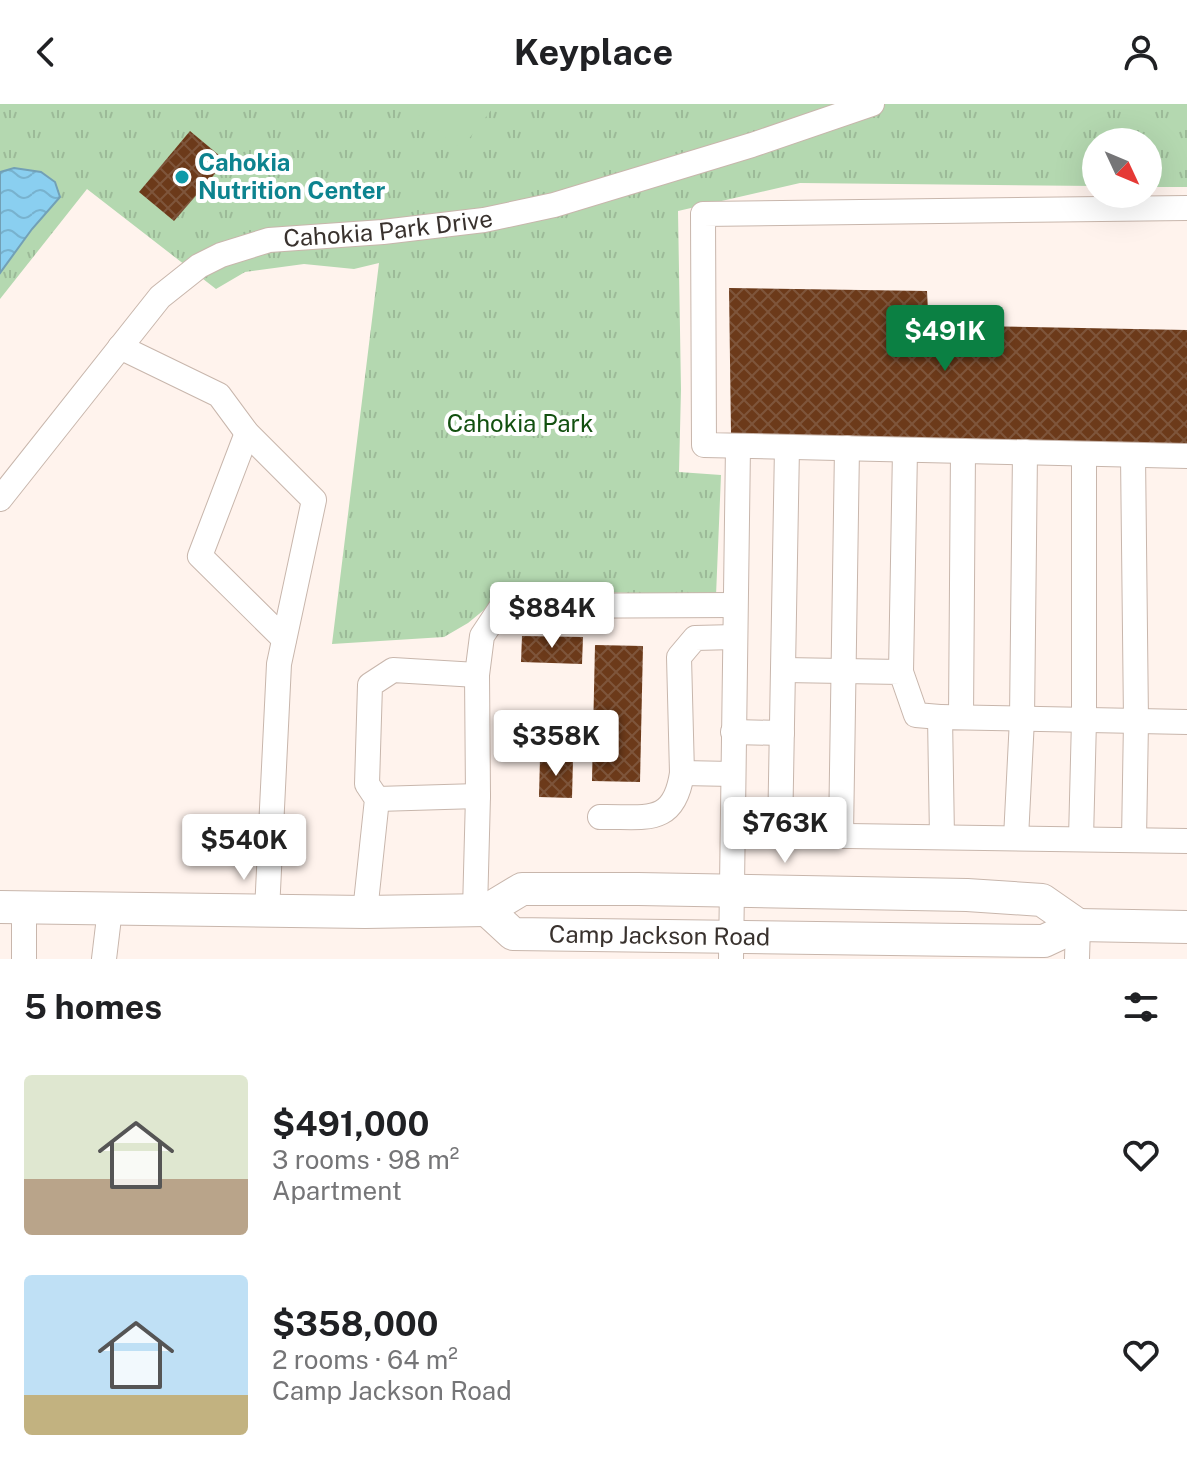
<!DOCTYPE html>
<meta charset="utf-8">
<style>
body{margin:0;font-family:"Public Sans",sans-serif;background:#f2f2f2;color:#202124;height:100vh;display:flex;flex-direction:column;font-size:30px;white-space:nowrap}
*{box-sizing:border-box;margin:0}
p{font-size:26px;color:#757577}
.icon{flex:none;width:44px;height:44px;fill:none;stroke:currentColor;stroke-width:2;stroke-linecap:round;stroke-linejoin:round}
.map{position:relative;height:855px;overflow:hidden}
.details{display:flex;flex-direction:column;background:#fff;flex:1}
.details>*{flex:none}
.needle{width:52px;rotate:134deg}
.fabs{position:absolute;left:1082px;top:24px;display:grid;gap:16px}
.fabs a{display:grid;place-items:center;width:80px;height:80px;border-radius:50%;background:#fff;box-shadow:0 8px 32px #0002;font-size:40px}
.price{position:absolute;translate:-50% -68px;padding:0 18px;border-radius:8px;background:#fff;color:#222;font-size:26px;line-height:52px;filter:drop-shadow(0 2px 4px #0008)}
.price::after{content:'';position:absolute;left:50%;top:48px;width:24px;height:18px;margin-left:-12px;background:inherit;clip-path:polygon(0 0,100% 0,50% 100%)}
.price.current{background:#0b8043;color:#fff}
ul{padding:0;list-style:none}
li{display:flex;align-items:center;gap:24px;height:200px;padding:0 24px}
li span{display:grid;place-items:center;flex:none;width:224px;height:160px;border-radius:8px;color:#555}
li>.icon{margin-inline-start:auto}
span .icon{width:96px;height:96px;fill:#fffc;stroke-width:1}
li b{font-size:34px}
h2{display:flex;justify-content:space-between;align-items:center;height:96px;padding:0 24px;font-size:34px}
header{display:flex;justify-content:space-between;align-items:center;height:104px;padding:0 24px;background:#fff;font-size:36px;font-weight:700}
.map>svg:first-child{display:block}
</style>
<header><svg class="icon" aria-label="back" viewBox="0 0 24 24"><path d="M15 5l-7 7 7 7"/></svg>Keyplace<svg class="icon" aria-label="person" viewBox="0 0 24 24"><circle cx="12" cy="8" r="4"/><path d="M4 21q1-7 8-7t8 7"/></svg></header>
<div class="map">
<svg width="1187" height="855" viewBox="0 0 1187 855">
<defs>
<pattern id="grass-tufts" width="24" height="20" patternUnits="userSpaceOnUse" patternTransform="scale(2)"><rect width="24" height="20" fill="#b4d8b0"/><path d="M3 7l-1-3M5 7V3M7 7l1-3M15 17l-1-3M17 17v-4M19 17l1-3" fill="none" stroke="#9cba98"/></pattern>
<pattern id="water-waves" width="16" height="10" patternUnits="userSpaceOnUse" patternTransform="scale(2)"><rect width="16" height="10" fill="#8acff0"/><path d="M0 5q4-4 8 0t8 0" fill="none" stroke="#78b2ce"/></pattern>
<pattern id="building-cross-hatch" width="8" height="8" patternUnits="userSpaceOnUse" patternTransform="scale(2)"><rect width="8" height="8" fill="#6c3a1a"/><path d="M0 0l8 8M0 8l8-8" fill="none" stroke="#7e553b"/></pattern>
</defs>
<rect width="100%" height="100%" fill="#fff3ed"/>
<polygon fill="url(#grass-tufts)" points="0,0 1187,0 1187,83 1148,83 1148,38 1096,38 1096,82 800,79 678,107 681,285 679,368 721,371 716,492 544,486 501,492 468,519 444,533 332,540 379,159 354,165 304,160 245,168 216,185 87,85 0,195"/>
<polygon fill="#b4d8b0" points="404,0 496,0 461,45"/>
<polygon fill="url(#water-waves)" stroke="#72a0b6" stroke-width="2" points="14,64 41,68 55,78 60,93 32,125 0,169 0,68"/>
<g fill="url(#building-cross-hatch)">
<polygon points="190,27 226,57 174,117 139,88"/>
<polygon points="729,184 927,187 928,207 973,209 975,222 1187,226 1187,341 731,330"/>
<polygon points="522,532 583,533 582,560 521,558"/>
<polygon points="595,541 643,542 640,678 592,677"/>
<polygon points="540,654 573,655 572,694 539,693"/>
</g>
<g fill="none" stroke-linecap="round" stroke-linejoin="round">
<g stroke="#c8b6ac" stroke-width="26">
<g id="minor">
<polyline points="1187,104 703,110 704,341 1187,352"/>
<polyline points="120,243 219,291 247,329 314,396 279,560 267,807"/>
<polyline points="247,329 200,452 284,535"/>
<polyline points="787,343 780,731 1187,737"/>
<polyline points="1133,351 1136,617 1134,736"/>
<path id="s1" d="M 0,395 L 160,193 L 199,162 L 221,151 L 269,136 L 383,128 L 484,116 L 554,101 L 752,41 L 872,0"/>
<polyline points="785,566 901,568 916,611 940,613"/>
<polyline points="901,568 905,346"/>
<polyline points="961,613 963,347"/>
<polyline points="733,628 782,629"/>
<polyline points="733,670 682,669 679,553 695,534 735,533"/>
<polyline points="377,695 478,692"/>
<path d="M 600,713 C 645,712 674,723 682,669"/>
<polyline points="841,731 847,344"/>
<polyline points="942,733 940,613 1187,618"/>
<polyline points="1016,734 1022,615 1025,348"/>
<polyline points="1081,735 1084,616 1084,350"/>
<polyline points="24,804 24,855"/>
<polyline points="475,806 478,692 477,571 482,532 502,502 735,501"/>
<polyline points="365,808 377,695 367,680 370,581 393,566 477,571"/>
<polyline points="104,855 110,805"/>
<polyline points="731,855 738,342"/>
<polyline points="1077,855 1078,821"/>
</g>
</g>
<g stroke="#c8b6ac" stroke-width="34">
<g id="major">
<polyline points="0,803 365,808 487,806 522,785 638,785 967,791 1042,796 1078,821"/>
<path id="s2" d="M 487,806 L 513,830 L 1044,837 L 1078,821 L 1187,823"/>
</g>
</g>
<use href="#minor" stroke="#fff" stroke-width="24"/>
<use href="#major" stroke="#fff" stroke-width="32"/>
</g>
<circle fill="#0f9aa8" stroke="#fff" stroke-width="3" cx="182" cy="73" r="8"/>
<g text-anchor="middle" stroke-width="8" stroke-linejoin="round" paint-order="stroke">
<g font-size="24" font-weight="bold" fill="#0d838f" stroke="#fff" text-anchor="start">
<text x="198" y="67">Cahokia<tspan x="198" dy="28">Nutrition Center</tspan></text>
</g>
<g font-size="24" fill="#39322e" stroke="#fff">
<text dy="8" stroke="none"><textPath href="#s1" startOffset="502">Cahokia Park Drive</textPath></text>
<text dy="8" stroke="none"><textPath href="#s2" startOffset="182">Camp Jackson Road</textPath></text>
</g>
<g font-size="24" fill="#12500f" stroke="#fff">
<text x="520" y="328">Cahokia Park</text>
</g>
</g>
</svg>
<div class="fabs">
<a><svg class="needle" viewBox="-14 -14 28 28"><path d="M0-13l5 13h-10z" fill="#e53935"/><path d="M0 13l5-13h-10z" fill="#757577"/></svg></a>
</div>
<b class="price current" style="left:945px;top:269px">$491K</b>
<b class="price" style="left:552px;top:546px">$884K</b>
<b class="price" style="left:556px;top:674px">$358K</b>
<b class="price" style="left:785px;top:761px">$763K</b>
<b class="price" style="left:244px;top:778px">$540K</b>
</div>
<section class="details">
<h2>5 homes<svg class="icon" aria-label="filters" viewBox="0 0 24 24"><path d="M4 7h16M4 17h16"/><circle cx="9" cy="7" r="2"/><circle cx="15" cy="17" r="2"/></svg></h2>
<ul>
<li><span style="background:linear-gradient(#dfe7d0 65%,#b9a48a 0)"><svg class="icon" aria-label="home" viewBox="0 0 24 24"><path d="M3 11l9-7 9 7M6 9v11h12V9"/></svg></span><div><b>$491,000</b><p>3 rooms · 98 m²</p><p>Apartment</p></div><svg class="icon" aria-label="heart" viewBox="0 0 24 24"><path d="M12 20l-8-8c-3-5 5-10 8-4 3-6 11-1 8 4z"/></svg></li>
<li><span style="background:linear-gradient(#bfe0f5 75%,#c2b280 0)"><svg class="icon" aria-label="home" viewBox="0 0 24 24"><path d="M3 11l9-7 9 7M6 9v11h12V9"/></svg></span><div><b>$358,000</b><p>2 rooms · 64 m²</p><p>Camp Jackson Road</p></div><svg class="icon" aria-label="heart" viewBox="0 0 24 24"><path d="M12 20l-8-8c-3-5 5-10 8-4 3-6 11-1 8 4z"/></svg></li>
</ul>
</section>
